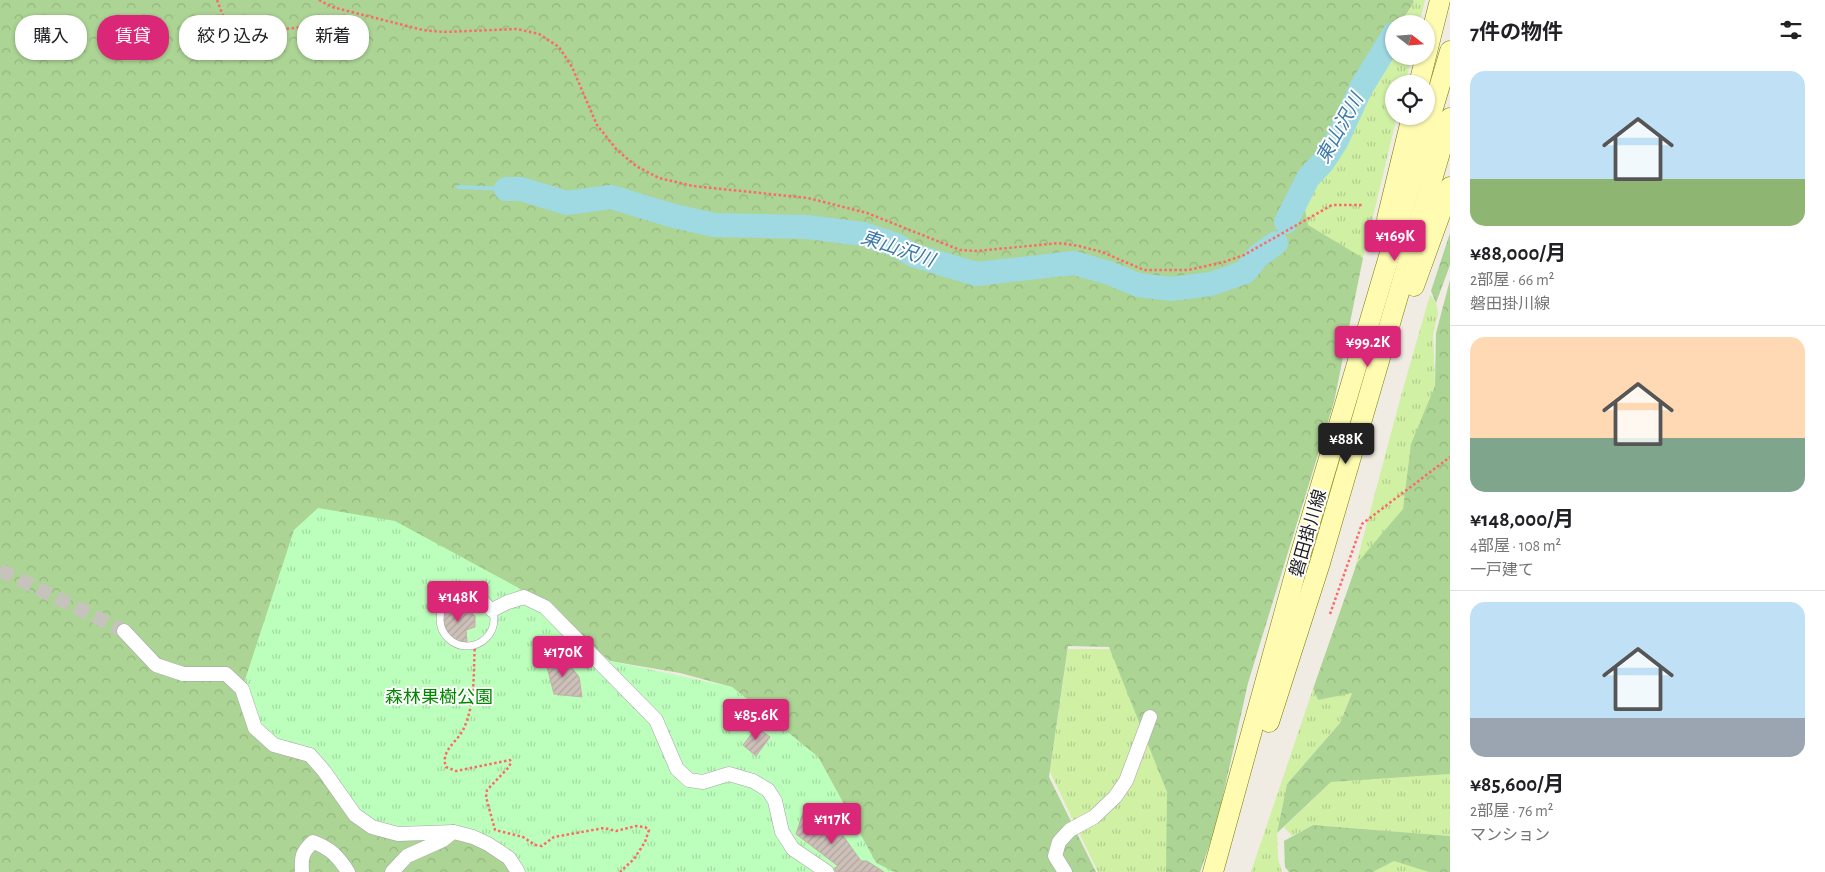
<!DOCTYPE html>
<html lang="ja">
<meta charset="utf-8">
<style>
body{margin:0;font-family:"Alegreya Sans","Noto Sans JP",sans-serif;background:#f2f2f2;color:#202124;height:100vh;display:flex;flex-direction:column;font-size:19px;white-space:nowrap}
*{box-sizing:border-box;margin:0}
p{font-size:16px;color:#757577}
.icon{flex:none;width:28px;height:28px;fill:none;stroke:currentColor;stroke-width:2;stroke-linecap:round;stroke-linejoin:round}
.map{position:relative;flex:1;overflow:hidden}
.panel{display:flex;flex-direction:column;background:#fff;width:375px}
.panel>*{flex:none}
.top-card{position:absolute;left:15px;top:15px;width:475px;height:45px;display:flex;gap:10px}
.needle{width:32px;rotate:107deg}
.controls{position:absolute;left:1385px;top:15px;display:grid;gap:10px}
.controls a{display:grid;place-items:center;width:50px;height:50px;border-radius:50%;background:#fff;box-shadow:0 1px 4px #0004;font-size:25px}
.price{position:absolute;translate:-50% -42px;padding:0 11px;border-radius:5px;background:#db2777;color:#fff;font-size:16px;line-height:32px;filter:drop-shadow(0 1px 2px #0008)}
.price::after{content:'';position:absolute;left:50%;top:30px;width:15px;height:11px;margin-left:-8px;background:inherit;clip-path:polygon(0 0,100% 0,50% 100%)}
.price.on{background:#222;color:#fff}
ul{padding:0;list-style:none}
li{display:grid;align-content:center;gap:10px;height:265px;padding:0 20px}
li+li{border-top:1px solid #e0e0e0}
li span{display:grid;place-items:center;height:155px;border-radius:15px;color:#555}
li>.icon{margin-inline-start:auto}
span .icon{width:90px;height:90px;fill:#fffc;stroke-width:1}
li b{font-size:21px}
h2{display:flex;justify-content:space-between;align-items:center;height:60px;padding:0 20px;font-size:21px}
.tag{padding:0 18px;border-radius:20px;background:#fff;box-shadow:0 1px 4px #0004;font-size:18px;line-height:45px}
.tag.on{background:#db2777;color:#fff}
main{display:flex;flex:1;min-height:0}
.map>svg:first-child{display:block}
</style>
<main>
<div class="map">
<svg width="1450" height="872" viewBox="0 0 1450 872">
<defs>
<pattern id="grass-tufts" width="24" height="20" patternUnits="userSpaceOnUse" patternTransform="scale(1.25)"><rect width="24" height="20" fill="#d0f0a4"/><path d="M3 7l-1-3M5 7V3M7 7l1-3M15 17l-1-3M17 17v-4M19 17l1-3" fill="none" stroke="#b2cd8d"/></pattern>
<pattern id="forest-crowns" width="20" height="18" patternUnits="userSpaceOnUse" patternTransform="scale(1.25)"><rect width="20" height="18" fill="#acd494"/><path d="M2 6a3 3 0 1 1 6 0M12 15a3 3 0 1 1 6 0" fill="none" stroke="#94b67f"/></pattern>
<pattern id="park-tufts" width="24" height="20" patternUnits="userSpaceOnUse" patternTransform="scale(1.25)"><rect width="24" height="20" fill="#bcffbc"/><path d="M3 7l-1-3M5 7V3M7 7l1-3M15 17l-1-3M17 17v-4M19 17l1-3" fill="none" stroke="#a1daa1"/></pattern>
<pattern id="building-hatch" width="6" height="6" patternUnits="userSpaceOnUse" patternTransform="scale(1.25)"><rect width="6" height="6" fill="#cdc0b9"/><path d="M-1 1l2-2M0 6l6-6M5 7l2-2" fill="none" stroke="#b0a59f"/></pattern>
</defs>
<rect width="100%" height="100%" fill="#f0ebe3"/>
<g fill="url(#grass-tufts)">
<polygon points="1413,0 1425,0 1419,24 1401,24 1414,2"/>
<polygon points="1394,35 1394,56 1412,56 1405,84 1394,84 1394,116 1397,116 1363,258 1305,228 1301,187"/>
<polygon points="1430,295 1436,303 1438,313 1433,335 1435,386 1410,457 1403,509 1354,572 1401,396"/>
<polygon points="1068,649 1111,649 1167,792 1168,872 1098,872 1050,772"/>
<polygon points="1313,689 1318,700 1352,692 1340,723 1287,784 1277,833 1278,859 1282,872 1251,872"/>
<polygon points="1450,774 1450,836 1313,825 1292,836 1284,827 1331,782"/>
<polygon points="1394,861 1431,872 1373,872"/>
</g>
<g fill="url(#forest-crowns)">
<polygon points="0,0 1413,0 1414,2 1400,24 1394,24 1394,33 1360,84 1333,136 1300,184 1308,225 1363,258 1334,402 1248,683 1217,823 1200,872 1166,872 1167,792 1109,647 1068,646 1049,777 1096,872 894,872 876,863 818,757 732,687 680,673 610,661 517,587 445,827 607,872 0,872"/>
<polygon points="1450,233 1450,265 1436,303 1431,291"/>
<polygon points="1450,280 1450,774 1331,782 1277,833 1287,784 1340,723 1352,693 1318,700 1313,689 1357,563 1403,509 1411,444 1435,386 1436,333"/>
<polygon points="1313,825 1450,836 1450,872 1429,872 1394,861 1373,872 1289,872 1285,867 1284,841"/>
</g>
<polygon fill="url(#park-tufts)" points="318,508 395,521 517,587 610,661 732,687 818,757 876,863 894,872 524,872 454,832 377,829 322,768 263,735 242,689 294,530"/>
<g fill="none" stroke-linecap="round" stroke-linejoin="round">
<polyline stroke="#9fd9e2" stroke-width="4" points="458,187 506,189"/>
<g stroke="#9fd9e2" stroke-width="24">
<polyline points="506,189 521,189 567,203 611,197 674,216 714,225 807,227 863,234 896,245 913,255 976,274 1074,263 1109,273 1138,285 1171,289 1211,284 1245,272 1258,256 1276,243"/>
<polyline points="1286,222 1308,178 1323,162 1336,142 1361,88 1394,34"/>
</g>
</g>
<g fill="url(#building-hatch)" stroke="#c3afa4">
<polygon points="452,602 458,614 467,609 475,616 475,627 466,630 467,642 457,641 448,633 443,621 445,609"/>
<polygon points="544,655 568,663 579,677 582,697 554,694"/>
<polygon points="757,727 770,737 756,756 743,745"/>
<polygon points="803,813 834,823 861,861 867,861 884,872 836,872 835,868 838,866 796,834"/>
</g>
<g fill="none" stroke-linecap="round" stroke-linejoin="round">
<polyline stroke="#c6c2bc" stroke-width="14" stroke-dasharray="14 7" stroke-linecap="butt" points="0,570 124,631"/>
<g stroke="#a5a5a5" stroke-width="8">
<circle id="service" cx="467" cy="619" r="27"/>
</g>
<g stroke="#a5a5a5" stroke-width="15">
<g id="minor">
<polyline points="492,610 508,602 524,597 545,607 656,720 677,769 689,780 703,782 729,774 753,781 768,790 775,801 782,832 793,849 827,872"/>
<polyline points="124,631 156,665 183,674 226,674 242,689 255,728 274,745 310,755 324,771 355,815 372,827 398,834 454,832 473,837 488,844 509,858 518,872"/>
<path d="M 302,872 C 301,857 302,852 313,842 C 330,848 339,857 348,872"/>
<polyline points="392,872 407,856 443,840 453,832"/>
<polyline points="1065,872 1055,856 1059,842 1070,830 1094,817 1115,797 1126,781 1150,717"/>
</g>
</g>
<g stroke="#787a00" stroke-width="21">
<g id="secondary">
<polyline points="1419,84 1440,0"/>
<polyline points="1387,219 1412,116"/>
<polyline points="1414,286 1450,187"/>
<polyline points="1269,722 1320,563 1450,118"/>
<polyline points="1213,872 1300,556 1450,51"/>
</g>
</g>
<g stroke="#ff6865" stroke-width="2.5" stroke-dasharray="2.5 2.5" stroke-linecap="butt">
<polyline points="217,0 227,26 240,34 302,27 327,17 342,17"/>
<polyline points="319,0 332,7 423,30 443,32 517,29 539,34 559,47 572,67 597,125 617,150 636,166 659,178 693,186 808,198 867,213 960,250 978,251 1058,243 1079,246 1102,252 1144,270 1188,270 1224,262 1244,255 1332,205 1363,205"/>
<polyline points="1330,614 1362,524 1450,457"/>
<path d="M 475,644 C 473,673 476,703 463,730 C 457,742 440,751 446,767 L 456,771 L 510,760 L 511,762 L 509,767 L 487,790 L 486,797 L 495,830 L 523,837 L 535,845 L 542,846 L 554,837 L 604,828 L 616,831 L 636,826 L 645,827 L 649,830 L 645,842 L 634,859 L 620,872"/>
</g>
<use href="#service" stroke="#fff" stroke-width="7"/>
<use href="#minor" stroke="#fff" stroke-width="14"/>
<use href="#secondary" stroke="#fffcb2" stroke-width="20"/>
</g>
<g text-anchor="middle" stroke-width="4" stroke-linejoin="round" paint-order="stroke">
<g font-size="18" fill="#1e1e1e" stroke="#fff">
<text transform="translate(1308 533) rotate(-74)" y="6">磐田掛川線</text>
</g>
<g font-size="18" fill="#018800" stroke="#fff">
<text x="439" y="703">森林果樹公園</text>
</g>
<g font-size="19" font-style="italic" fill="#3c7aa7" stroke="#fff">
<text transform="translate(1339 128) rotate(-61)" y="7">東山沢川</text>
<text transform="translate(898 248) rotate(19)" y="7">東山沢川</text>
</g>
</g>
</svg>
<div class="controls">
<a><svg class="needle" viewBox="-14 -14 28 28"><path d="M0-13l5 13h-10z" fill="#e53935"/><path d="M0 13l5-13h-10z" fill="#757577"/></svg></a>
<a><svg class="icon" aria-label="locate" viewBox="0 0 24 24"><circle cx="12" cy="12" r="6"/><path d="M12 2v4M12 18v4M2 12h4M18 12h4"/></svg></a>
</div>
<b class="price" style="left:1395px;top:262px">¥169K</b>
<b class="price" style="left:1368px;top:368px">¥99.2K</b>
<b class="price on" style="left:1346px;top:465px">¥88K</b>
<b class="price" style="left:458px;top:623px">¥148K</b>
<b class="price" style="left:563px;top:678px">¥170K</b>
<b class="price" style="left:756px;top:741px">¥85.6K</b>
<b class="price" style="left:832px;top:845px">¥117K</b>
<div class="top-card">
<a class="tag">購入</a>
<a class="tag on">賃貸</a>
<a class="tag">絞り込み</a>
<a class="tag">新着</a>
</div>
</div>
<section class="panel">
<h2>7件の物件<svg class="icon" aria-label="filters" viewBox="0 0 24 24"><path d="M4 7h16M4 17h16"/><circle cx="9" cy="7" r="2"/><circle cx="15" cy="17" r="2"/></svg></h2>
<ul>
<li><span style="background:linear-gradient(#bfe0f5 70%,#8fb573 0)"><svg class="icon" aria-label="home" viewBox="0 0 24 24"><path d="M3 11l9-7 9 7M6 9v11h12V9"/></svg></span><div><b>¥88,000/月</b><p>2部屋 · 66 m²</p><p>磐田掛川線</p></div></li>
<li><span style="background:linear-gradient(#ffd9b3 65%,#7fa58c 0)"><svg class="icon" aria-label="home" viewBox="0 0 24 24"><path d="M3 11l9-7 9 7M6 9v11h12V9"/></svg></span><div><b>¥148,000/月</b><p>4部屋 · 108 m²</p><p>一戸建て</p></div></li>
<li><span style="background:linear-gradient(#bfe0f5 75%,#9aa5b1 0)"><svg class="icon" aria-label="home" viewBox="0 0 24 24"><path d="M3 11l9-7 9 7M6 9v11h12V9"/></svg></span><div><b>¥85,600/月</b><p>2部屋 · 76 m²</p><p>マンション</p></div></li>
</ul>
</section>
</main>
